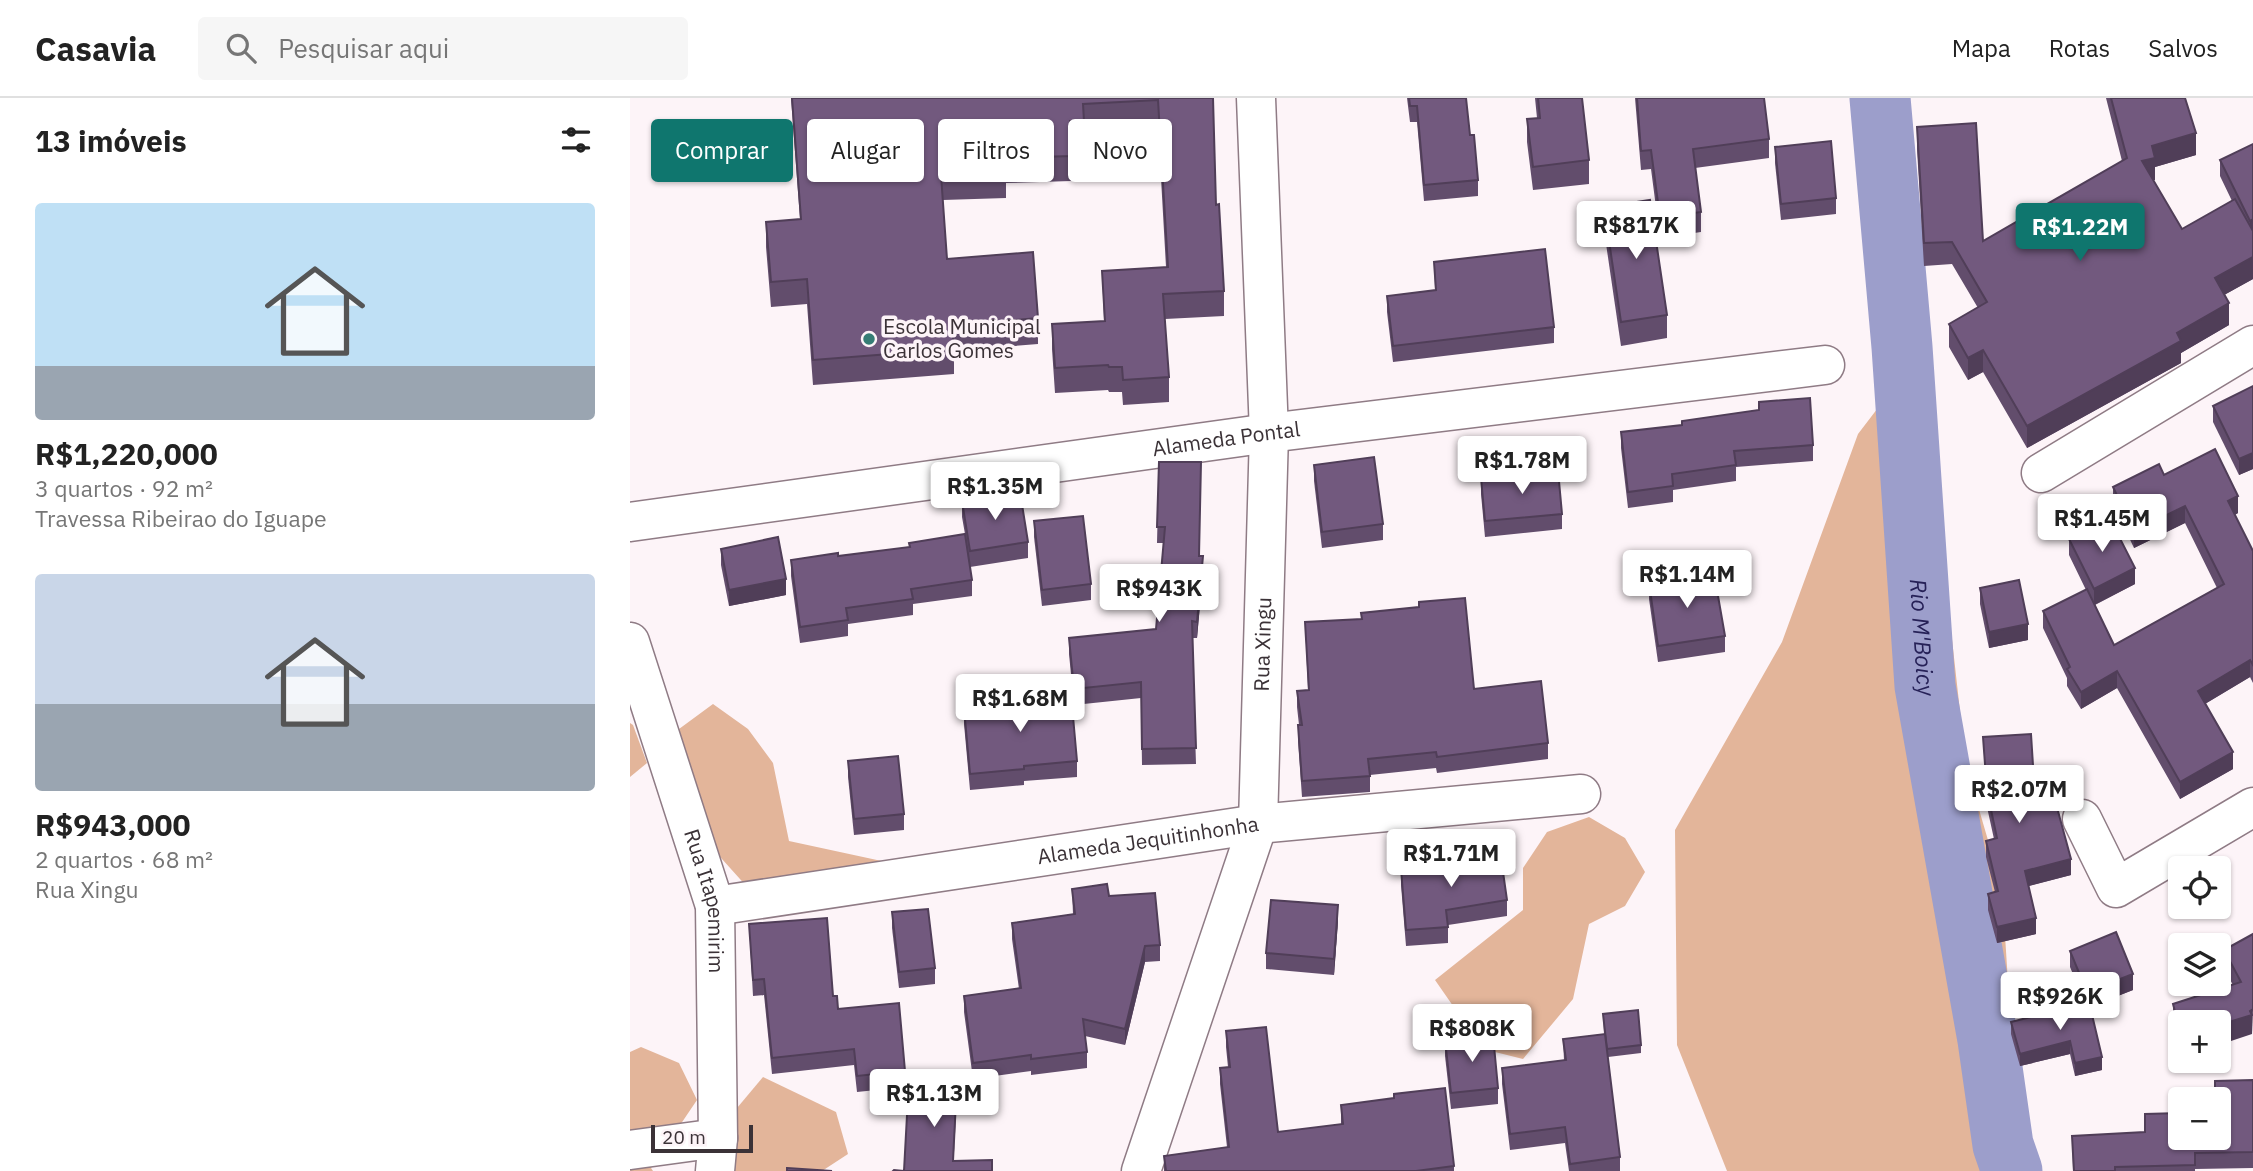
<!DOCTYPE html>
<html lang="pt">
<meta charset="utf-8">
<style>
body{margin:0;font-family:"IBM Plex Sans",sans-serif;background:#f6f6f6;color:#222;height:100vh;display:flex;flex-direction:column;font-size:26px;white-space:nowrap}
*{box-sizing:border-box;margin:0}
p{font-size:23px;color:#767676}
.icon{flex:none;width:38px;height:38px;fill:none;stroke:currentColor;stroke-width:2;stroke-linecap:round;stroke-linejoin:round}
.map{position:relative;flex:1;overflow:hidden}
.details{display:flex;flex-direction:column;background:#fff;width:630px}
.details>*{flex:none}
.hud{position:absolute;left:21px;top:21px;width:665px;height:63px;display:flex;gap:14px}
.buttons{position:absolute;left:1538px;top:758px;display:grid;gap:14px}
.buttons a{display:grid;place-items:center;width:63px;height:63px;border-radius:7px;background:#fff;box-shadow:0 2px 5px #0004;font-size:35px}
.scale{position:absolute;left:21px;bottom:18px;width:102px;box-sizing:border-box;padding-left:7px;border:4px solid #3b3237;border-top:0;font-size:19px;line-height:24px;white-space:nowrap;color:#3b3237;-webkit-text-stroke:5px #fdf4f8;paint-order:stroke}
.price{position:absolute;translate:-50% -60px;padding:0 16px;border-radius:7px;background:#fff;color:#222;font-size:23px;line-height:46px;filter:drop-shadow(0 2px 4px #0008)}
.price::after{content:'';position:absolute;left:50%;top:42px;width:21px;height:16px;margin-left:-10px;background:inherit;clip-path:polygon(0 0,100% 0,50% 100%)}
.price.active{background:#0f766e;color:#fff}
ul{padding:0;list-style:none}
li{display:grid;align-content:center;gap:14px;height:371px;padding:0 35px}
li span{display:grid;place-items:center;height:217px;border-radius:7px;color:#555}
li>.icon{margin-inline-start:auto}
span .icon{width:126px;height:126px;fill:#fffc;stroke-width:1}
li b{font-size:30px}
h2{display:flex;justify-content:space-between;align-items:center;height:84px;padding:0 35px;font-size:30px}
.tag{padding:0 24px;border-radius:7px;background:#fff;box-shadow:0 2px 5px #0004;font-size:24px;line-height:63px}
.tag.active{background:#0f766e;color:#fff}
header{display:flex;align-items:center;gap:42px;box-sizing:border-box;height:98px;padding:0 35px;background:#fff;border-bottom:2px solid #e0e0e0}
header strong{font-size:33px}
nav{display:flex;gap:38px;margin-inline-start:auto;font-size:24px}
.search{width:490px;height:63px;background:#f6f6f6;display:flex;align-items:center;gap:18px;box-sizing:border-box;padding:0 24px;border-radius:7px;color:#767676;font-size:26px}
main{display:flex;flex:1;min-height:0}
.map>svg:first-child{display:block}
</style>
<header>
<strong>Casavia</strong>
<div class="search"><svg class="icon" aria-label="search" viewBox="0 0 24 24"><circle cx="10" cy="10" r="6"/><path d="M15 15l6 6"/></svg>Pesquisar aqui</div>
<nav><a>Mapa</a><a>Rotas</a><a>Salvos</a></nav>
</header>
<main>
<section class="details">
<h2>13 imóveis<svg class="icon" aria-label="filters" viewBox="0 0 24 24"><path d="M4 7h16M4 17h16"/><circle cx="9" cy="7" r="2"/><circle cx="15" cy="17" r="2"/></svg></h2>
<ul>
<li><span style="background:linear-gradient(#bfe0f5 75%,#9aa5b1 0)"><svg class="icon" aria-label="home" viewBox="0 0 24 24"><path d="M3 11l9-7 9 7M6 9v11h12V9"/></svg></span><div><b>R$1,220,000</b><p>3 quartos · 92 m²</p><p>Travessa Ribeirao do Iguape</p></div></li>
<li><span style="background:linear-gradient(#c9d6e8 60%,#9aa5b1 0)"><svg class="icon" aria-label="home" viewBox="0 0 24 24"><path d="M3 11l9-7 9 7M6 9v11h12V9"/></svg></span><div><b>R$943,000</b><p>2 quartos · 68 m²</p><p>Rua Xingu</p></div></li>
</ul>
</section>
<div class="map">
<svg width="1623" height="1073" viewBox="0 0 1623 1073">
<rect width="100%" height="100%" fill="#fdf4f8"/>
<g fill="#e3b59a">
<polygon points="1254,302 1296,308 1336,667 1372,790 1390,1073 1097,1073 1047,947 1045,732 1152,544 1228,336"/>
<polygon points="83,606 118,631 143,665 159,743 284,770 136,810 83,751 49,631"/>
<polygon points="0,625 3,627 17,665 0,679"/>
<polygon points="959,719 995,740 1015,774 995,808 959,826 943,901 893,961 853,951 805,882 893,812 893,770 917,734"/>
<polygon points="11,949 49,965 67,1002 21,1070 23,1073 0,1073 0,954"/>
<polygon points="133,979 206,1014 218,1056 192,1073 100,1073 107,1010"/>
</g>
<g fill="none" stroke-linecap="round" stroke-linejoin="round">
<path stroke="#9c9ecb" stroke-width="61" id="s1" d="M 1250,0 L 1272,249 L 1295,588 L 1358,942 L 1373,1047 L 1382,1073"/>
<g stroke="#8f7b85" stroke-width="41">
<g id="minor">
<polyline points="1411,375 1623,247"/>
<path id="s2" d="M 0,424 L 639,335 L 1195,267"/>
<path id="s3" d="M 0,544 L 85,808 L 88,1040 L 85,1073"/>
<polyline points="1452,721 1486,790 1623,709"/>
<path id="s4" d="M 85,808 L 628,726 L 951,696"/>
<polyline points="0,1052 88,1040"/>
<path id="s5" d="M 511,1073 L 628,726 L 639,335 L 626,0"/>
</g>
</g>
<use href="#minor" stroke="#fff" stroke-width="38"/>
</g>
<g fill="#624d6c">
<polygon points="161,0 583,0 586,107 594,193 594,218 535,221 539,279 539,304 493,307 492,294 479,294 478,292 425,295 422,251 422,226 474,223 472,173 536,169 528,27 454,31 454,48 441,48 441,83 376,85 376,100 313,102 317,161 408,220 408,246 324,253 324,276 183,287 177,206 141,209 136,149 136,124 170,121"/>
<polygon points="777,0 836,0 840,37 848,82 848,98 794,103 787,24 780,24"/>
<polygon points="905,0 952,0 959,62 959,86 903,92 897,44 897,21 907,20"/>
<polygon points="1005,0 1134,0 1139,41 1139,60 1065,70 1071,114 1071,134 1030,140 1021,71 1011,72"/>
<polygon points="1476,0 1555,0 1566,57 1525,69 1525,82 1523,82 1552,131 1602,103 1590,78 1590,62 1623,46 1623,181 1594,197 1599,227 1551,255 1551,265 1397,350 1353,274 1338,282 1319,249 1319,226 1348,210 1322,166 1294,168 1287,51 1287,29 1353,143 1492,63"/>
<polygon points="1145,49 1206,100 1206,116 1151,122 1145,65"/>
<polygon points="974,109 1037,217 1037,240 991,248 974,132"/>
<polygon points="804,164 924,229 924,245 763,264 757,214 757,198 805,192"/>
<polygon points="1623,288 1623,371 1609,377 1583,324 1583,308"/>
<polygon points="991,334 1183,347 1183,363 1106,369 1106,383 1043,392 1043,404 998,410 991,350"/>
<polygon points="529,364 569,458 573,474 567,540 562,540 566,666 512,667 511,600 444,607 439,556 439,540 526,531 534,445 527,445"/>
<polygon points="684,367 753,426 753,442 692,450 684,383"/>
<polygon points="1534,377 1608,415 1605,417 1623,453 1623,585 1620,579 1575,606 1603,671 1550,701 1487,590 1451,611 1437,588 1437,580 1413,530 1413,513 1456,492 1439,457 1439,441 1505,486 1465,507 1484,547 1587,490 1555,425 1504,450 1483,406 1483,389"/>
<polygon points="851,380 932,416 932,431 855,439 851,396"/>
<polygon points="332,403 398,444 398,460 340,469 342,482 342,498 283,506 283,517 218,526 218,538 170,545 161,478 161,462 208,458 279,449 335,436 332,419"/>
<polygon points="404,423 461,486 461,502 412,508 404,439"/>
<polygon points="91,451 156,497 99,508 91,467"/>
<polygon points="1019,485 1095,538 1095,554 1028,564 1019,501"/>
<polygon points="1350,490 1398,542 1359,550 1350,506"/>
<polygon points="731,515 844,591 918,645 918,661 807,675 806,670 740,677 740,694 672,699 668,643 668,627 669,627 667,609 667,593 678,592 675,524 731,521"/>
<polygon points="334,610 447,663 447,679 394,683 394,687 340,692 334,626"/>
<polygon points="1353,639 1404,683 1441,777 1398,788 1406,836 1367,845 1358,812 1358,796 1365,794 1356,759 1356,743 1364,741 1357,709"/>
<polygon points="218,663 274,716 274,732 224,737 218,679"/>
<polygon points="823,761 877,802 877,818 818,827 818,845 776,848 771,787 771,771 823,766"/>
<polygon points="442,791 479,798 530,847 530,863 515,864 495,947 455,938 457,954 457,970 401,977 401,973 343,981 334,914 334,898 389,891 382,841 382,825 443,816"/>
<polygon points="262,814 305,870 305,886 269,890 262,830"/>
<polygon points="708,823 704,877 636,871 636,855"/>
<polygon points="119,826 203,898 208,911 275,973 275,989 227,994 224,967 142,976 134,897 123,898"/>
<polygon points="1623,836 1622,936 1550,924 1550,952 1543,926 1543,906 1603,887 1594,871 1594,852"/>
<polygon points="1440,853 1503,892 1460,909 1472,972 1445,978 1440,956 1390,968 1381,936 1381,924 1455,905 1440,869"/>
<polygon points="973,916 1011,947 1011,955 978,959 990,1059 990,1073 939,1073 935,1045 880,1052 872,986 872,970 934,962 933,941 974,936"/>
<polygon points="596,933 648,1034 711,1026 711,1007 824,1068 824,1073 534,1073 534,1058 597,1049 590,986 590,970 598,969 596,949"/>
<polygon points="815,942 868,990 868,1006 821,1011 815,958"/>
<polygon points="1623,982 1623,1070 1565,1071 1565,1073 1443,1073 1442,1038 1515,1034 1550,1040"/>
</g>
<g fill="#503e58">
<polygon points="1566,35 1566,57 1525,69 1525,82 1512,86 1512,63 1522,48"/>
<polygon points="1623,121 1623,137 1620,139 1620,123"/>
<polygon points="1623,159 1623,181 1585,202 1585,180"/>
<polygon points="1599,205 1599,227 1551,255 1551,265 1397,350 1397,328 1547,235"/>
<polygon points="1353,252 1353,274 1338,282 1338,260"/>
<polygon points="1623,355 1623,371 1609,377 1609,361"/>
<polygon points="1608,398 1608,415 1598,420 1598,403"/>
<polygon points="1555,408 1555,425 1504,450 1504,433"/>
<polygon points="573,458 573,474 567,540 567,524"/>
<polygon points="1505,470 1505,486 1464,507 1464,491"/>
<polygon points="156,481 156,497 99,508 99,492"/>
<polygon points="1398,526 1398,542 1359,550 1359,534"/>
<polygon points="1620,562 1620,579 1568,610 1568,593"/>
<polygon points="1487,573 1487,590 1451,611 1451,594"/>
<polygon points="1603,654 1603,671 1550,701 1550,684"/>
<polygon points="1441,761 1441,777 1395,789 1395,773"/>
<polygon points="708,807 708,823 704,877 704,861"/>
<polygon points="1406,820 1406,836 1367,845 1367,829"/>
<polygon points="515,848 515,864 495,947 495,931"/>
<polygon points="1503,876 1503,892 1457,910 1457,894"/>
<polygon points="1623,911 1622,936 1589,947 1589,927"/>
<polygon points="1440,943 1440,956 1390,968 1390,956"/>
<polygon points="1472,959 1472,972 1445,978 1445,965"/>
<polygon points="327,983 327,999 323,1073"/>
</g>
<g fill="#72597e" stroke="#503e58" stroke-width="2">
<polygon points="162,0 583,0 586,107 589,106 594,193 533,196 539,279 493,282 492,269 479,269 478,267 425,270 422,226 475,223 472,173 538,169 528,2 453,6 454,23 440,23 441,58 375,60 376,75 311,77 317,161 403,154 408,220 322,228 324,251 183,262 177,181 141,184 136,124 171,121"/>
<polygon points="779,0 836,0 840,37 844,37 848,82 794,87 787,8 780,8"/>
<polygon points="908,0 952,0 959,62 903,69 897,21 910,20"/>
<polygon points="1007,0 1134,0 1139,41 1063,51 1071,114 1030,120 1021,52 1011,53"/>
<polygon points="1481,0 1555,0 1566,35 1522,48 1525,60 1512,63 1552,131 1605,101 1623,133 1623,159 1585,180 1599,205 1547,235 1551,243 1397,328 1353,252 1338,260 1319,226 1357,204 1322,144 1294,145 1287,29 1346,25 1353,143 1497,60"/>
<polygon points="1201,43 1206,100 1151,106 1145,49"/>
<polygon points="1623,46 1623,121 1620,123 1590,62"/>
<polygon points="1020,102 1037,217 991,224 974,109"/>
<polygon points="915,151 924,229 763,248 757,198 806,192 804,164"/>
<polygon points="1623,288 1623,355 1609,361 1583,308"/>
<polygon points="1180,300 1183,347 1104,353 1106,367 1042,376 1043,388 998,394 991,334 1052,327 1052,323 1129,312 1129,304"/>
<polygon points="1585,351 1608,398 1598,403 1623,453 1623,567 1620,562 1568,593 1603,654 1550,684 1487,573 1451,594 1437,571 1440,569 1413,513 1457,491 1484,547 1594,486 1555,408 1504,433 1483,389 1529,366 1534,377"/>
<polygon points="744,359 753,426 692,434 684,367"/>
<polygon points="529,364 571,364 569,458 573,458 567,524 562,523 566,650 512,651 511,584 444,591 439,540 526,531 535,429 527,429"/>
<polygon points="928,372 932,416 855,423 851,380"/>
<polygon points="390,394 398,444 340,453 332,403"/>
<polygon points="453,418 461,486 412,492 404,423"/>
<polygon points="1480,421 1505,470 1464,491 1439,441"/>
<polygon points="335,436 342,482 281,491 283,501 216,510 218,522 170,529 161,462 208,455 208,458 280,449 279,445"/>
<polygon points="148,439 156,481 99,492 91,451"/>
<polygon points="1084,475 1095,538 1028,548 1019,485"/>
<polygon points="1389,482 1398,526 1359,534 1350,490"/>
<polygon points="835,500 844,591 911,583 918,645 807,659 806,654 738,661 740,678 672,683 668,627 672,627 667,593 679,592 675,524 732,521 731,515 789,509 789,504"/>
<polygon points="441,596 447,663 394,668 394,671 340,676 334,610"/>
<polygon points="1401,636 1404,683 1419,680 1441,761 1395,773 1406,820 1367,829 1358,796 1368,793 1356,743 1367,740 1357,693 1353,639"/>
<polygon points="268,658 274,716 224,721 218,663"/>
<polygon points="870,753 877,802 816,812 818,829 776,832 771,771 824,766 823,761"/>
<polygon points="477,786 479,798 525,795 530,847 515,848 495,931 453,921 457,954 401,961 401,957 343,965 334,898 391,890 382,825 445,816 442,791"/>
<polygon points="641,802 708,807 704,861 636,855"/>
<polygon points="298,811 305,870 269,874 262,814"/>
<polygon points="197,820 203,898 207,898 208,911 269,905 275,973 227,978 224,951 142,960 134,881 123,882 119,826"/>
<polygon points="1486,834 1503,876 1457,894 1440,853"/>
<polygon points="1623,836 1623,911 1620,913 1622,917 1589,927 1589,924 1550,924 1550,933 1543,906 1611,884 1594,852"/>
<polygon points="1459,904 1472,959 1445,965 1440,943 1390,956 1381,924"/>
<polygon points="1008,912 1011,947 977,951 973,916"/>
<polygon points="636,929 648,1034 713,1026 711,1007 764,1000 764,996 815,990 824,1068 786,1073 536,1073 534,1058 599,1049 590,970 600,969 596,933"/>
<polygon points="975,936 990,1059 940,1066 935,1029 880,1036 872,970 936,962 933,941"/>
<polygon points="863,937 868,990 821,995 815,942"/>
<polygon points="279,980 327,983 323,1063 362,1062 362,1073 263,1073 264,1072 274,1073"/>
<polygon points="1623,982 1623,1054 1565,1055 1565,1067 1485,1069 1485,1073 1444,1073 1442,1038 1515,1034 1515,1016 1550,1015 1550,1040 1589,1040 1589,1001 1585,1001 1585,983"/>
<polygon points="157,1070 202,1073 157,1073"/>
</g>
<circle fill="#367d75" stroke="#fdf4f8" stroke-width="2.5" cx="239" cy="241" r="7"/>
<g text-anchor="middle" stroke-width="7" stroke-linejoin="round" paint-order="stroke">
<g font-size="21" fill="#3b3237" stroke="#fdf4f8" text-anchor="start">
<text x="253" y="236">Escola Municipal<tspan x="253" dy="24">Carlos Gomes</tspan></text>
</g>
<g font-size="21" fill="#3b3237" stroke="#fdf4f8">
<text dy="7" stroke="none"><textPath href="#s2" startOffset="602">Alameda Pontal</textPath></text>
<text dy="7" stroke="none"><textPath href="#s5" startOffset="546">Rua Xingu</textPath></text>
<text dy="7" stroke="none"><textPath href="#s4" startOffset="438">Alameda Jequitinhonha</textPath></text>
<text dy="7" stroke="none"><textPath href="#s3" startOffset="271">Rua Itapemirim</textPath></text>
</g>
<g font-size="23" font-style="italic" fill="#262157" stroke="#fdf4f8">
<text dy="8" stroke="none"><textPath href="#s1" startOffset="541">Rio M'Boicy</textPath></text>
</g>
</g>
</svg>
<div class="buttons">
<a><svg class="icon" aria-label="locate" viewBox="0 0 24 24"><circle cx="12" cy="12" r="6"/><path d="M12 2v4M12 18v4M2 12h4M18 12h4"/></svg></a>
<a><svg class="icon" aria-label="layers" viewBox="0 0 24 24"><path d="M12 4l9 5-9 5-9-5zM3 14l9 5 9-5"/></svg></a>
<a>+</a>
<a>−</a>
</div>
<div class="scale">20 m</div>
<b class="price" style="left:1006px;top:163px">R$817K</b>
<b class="price active" style="left:1450px;top:165px">R$1.22M</b>
<b class="price" style="left:892px;top:398px">R$1.78M</b>
<b class="price" style="left:365px;top:424px">R$1.35M</b>
<b class="price" style="left:1472px;top:456px">R$1.45M</b>
<b class="price" style="left:1057px;top:512px">R$1.14M</b>
<b class="price" style="left:529px;top:526px">R$943K</b>
<b class="price" style="left:390px;top:636px">R$1.68M</b>
<b class="price" style="left:1389px;top:727px">R$2.07M</b>
<b class="price" style="left:821px;top:791px">R$1.71M</b>
<b class="price" style="left:1430px;top:934px">R$926K</b>
<b class="price" style="left:842px;top:966px">R$808K</b>
<b class="price" style="left:304px;top:1031px">R$1.13M</b>
<div class="hud">
<a class="tag active">Comprar</a>
<a class="tag">Alugar</a>
<a class="tag">Filtros</a>
<a class="tag">Novo</a>
</div>
</div>
</main>
